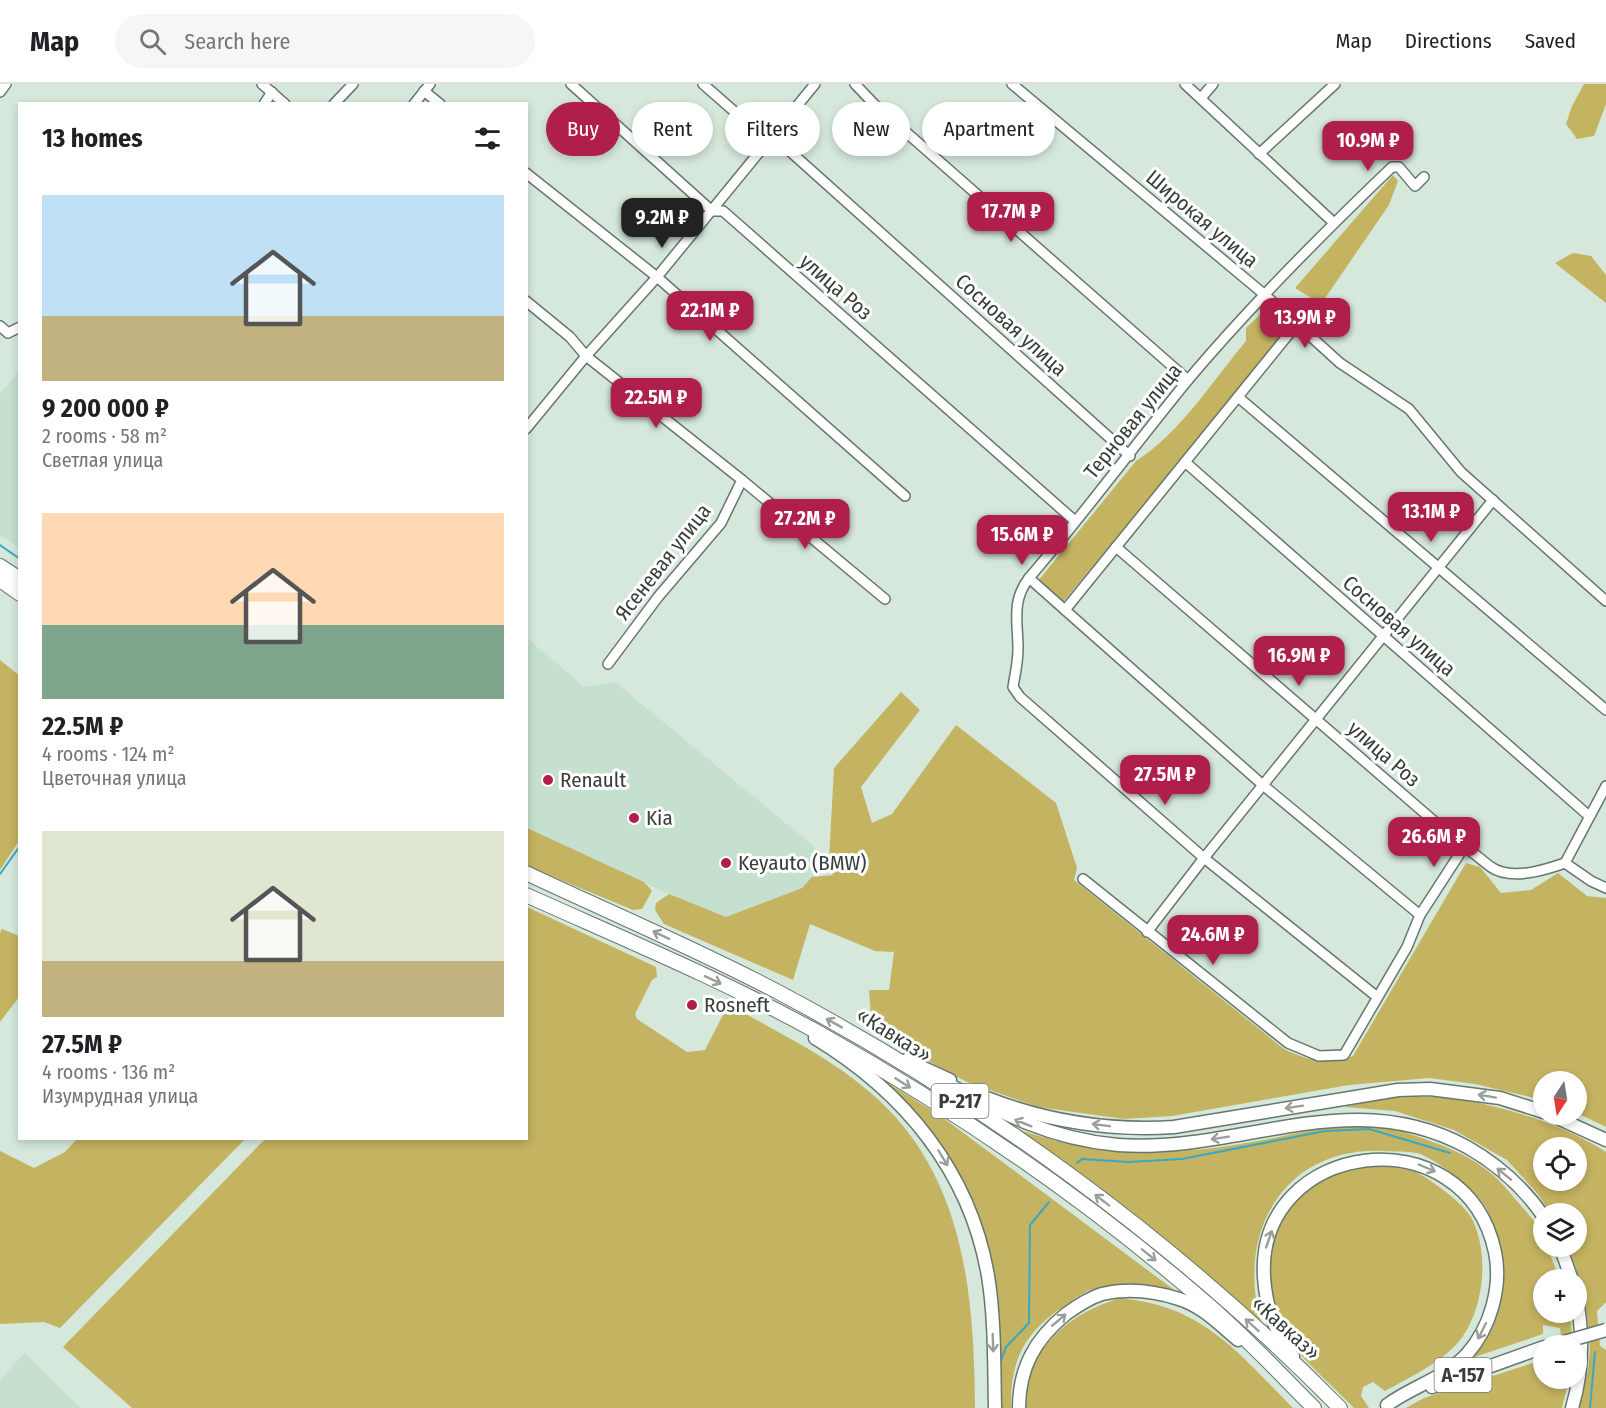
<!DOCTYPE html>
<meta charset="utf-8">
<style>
body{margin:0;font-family:"Fira Sans Condensed",sans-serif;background:#f6f6f6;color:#202124;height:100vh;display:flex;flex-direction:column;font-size:22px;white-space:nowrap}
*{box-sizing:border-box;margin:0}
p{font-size:20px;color:#757577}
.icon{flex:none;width:33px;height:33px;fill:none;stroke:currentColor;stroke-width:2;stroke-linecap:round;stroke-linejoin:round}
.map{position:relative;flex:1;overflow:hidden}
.details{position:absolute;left:18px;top:18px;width:510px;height:1038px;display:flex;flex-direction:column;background:#fff;border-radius:0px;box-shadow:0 3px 9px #0003}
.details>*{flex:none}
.top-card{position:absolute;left:546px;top:18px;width:570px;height:54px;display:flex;gap:12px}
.needle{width:39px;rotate:192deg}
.buttons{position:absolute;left:1533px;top:987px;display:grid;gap:12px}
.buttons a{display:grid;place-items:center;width:54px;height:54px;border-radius:50%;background:#fff;box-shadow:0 3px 9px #0003;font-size:30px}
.price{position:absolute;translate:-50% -51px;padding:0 14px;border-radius:12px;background:#b01e4b;color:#fff;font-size:20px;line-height:39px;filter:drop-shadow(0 2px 3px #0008)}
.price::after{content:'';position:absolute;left:50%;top:36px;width:18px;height:14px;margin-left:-9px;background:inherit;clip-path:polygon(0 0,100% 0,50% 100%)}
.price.current{background:#222;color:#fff}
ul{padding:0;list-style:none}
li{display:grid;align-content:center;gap:12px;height:318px;padding:0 24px}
li span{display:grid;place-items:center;height:186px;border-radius:0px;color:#555}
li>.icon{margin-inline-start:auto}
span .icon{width:108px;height:108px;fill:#fffc;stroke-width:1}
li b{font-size:26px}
h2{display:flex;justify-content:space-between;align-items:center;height:72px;padding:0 24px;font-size:26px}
.pill{padding:0 21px;border-radius:27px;background:#fff;box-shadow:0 3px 9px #0003;font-size:21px;line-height:54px}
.pill.current{background:#b01e4b;color:#fff}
header{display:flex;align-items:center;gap:36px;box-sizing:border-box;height:84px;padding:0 30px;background:#fff;border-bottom:2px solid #e0e0e0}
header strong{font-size:28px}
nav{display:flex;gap:33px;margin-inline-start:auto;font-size:21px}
.search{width:420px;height:54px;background:#f6f6f6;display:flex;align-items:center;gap:15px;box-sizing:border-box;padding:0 21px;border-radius:33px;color:#757577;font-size:22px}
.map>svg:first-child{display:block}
</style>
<header>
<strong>Map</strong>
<div class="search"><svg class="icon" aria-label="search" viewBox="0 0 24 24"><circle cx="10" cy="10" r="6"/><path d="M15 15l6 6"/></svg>Search here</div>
<nav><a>Map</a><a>Directions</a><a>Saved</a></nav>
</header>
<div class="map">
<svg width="1606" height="1324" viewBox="0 0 1606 1324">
<rect width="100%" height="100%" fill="#d5e8db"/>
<g fill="#c5e0ce">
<polygon points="19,287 19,464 0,451 0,310"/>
<polygon points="527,554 584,603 615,598 829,775 802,804 726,833 669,810 527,744"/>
<polygon points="25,1269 37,1282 81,1324 0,1324 0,1296"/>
</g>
<g fill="#c4b361" fill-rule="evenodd">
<polygon points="1584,0 1606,0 1606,20 1594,52 1577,55 1566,40 1572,22"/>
<polygon points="1393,91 1398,97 1389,121 1321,220 1295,204"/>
<polygon points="1573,169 1591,172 1606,191 1606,219 1555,179"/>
<path d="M 1266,225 L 1291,244 L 1063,518 L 1038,497 L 1136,377 C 1180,349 1212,298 1246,257 L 1246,244 Z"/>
<polygon points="0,576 20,592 19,757 0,786"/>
<path d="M 901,608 L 920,626 L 861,703 L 872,739 L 892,730 L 956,641 L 1056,719 L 1077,784 L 1074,796 L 1284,965 C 1309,977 1326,981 1353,972 L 1466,779 L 1480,783 L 1501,809 L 1531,806 L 1558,789 L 1587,812 L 1606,814 L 1606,1043 L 1577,1029 L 1576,998 L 1544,998 L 1543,1016 L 1475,1000 L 1429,994 L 1349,1001 L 1172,1032 L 1124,1035 L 1038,1023 L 967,998 L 885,954 L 871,932 L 869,906 L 889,906 L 894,868 L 875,867 L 810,840 L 793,896 L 664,840 L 655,826 L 656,819 L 669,810 L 726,833 L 802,804 L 812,793 L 833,791 L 829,775 L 834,684 Z"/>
<polygon points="527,744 644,798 652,807 642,825 633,826 527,782"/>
<path d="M 527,823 L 656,883 L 657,893 L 652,896 L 635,930 L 637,935 L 687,968 L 705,966 L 723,931 L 735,924 C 779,949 827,972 866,1005 C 964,1085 974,1206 975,1324 L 132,1324 L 63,1263 L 265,1055 L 526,1054 Z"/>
<polygon points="2,845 19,852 19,913 0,938 0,849"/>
<path d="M 885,997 L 942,1033 L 1181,1211 C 1152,1207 1119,1198 1090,1206 C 1082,1209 1073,1216 1066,1221 C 1025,1247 1010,1276 1011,1324 L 998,1324 C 994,1215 999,1142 931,1048 C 918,1030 900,1014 885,997 Z"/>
<path d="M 1390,1013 C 1414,1014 1440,1011 1464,1016 C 1512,1025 1564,1041 1606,1068 L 1606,1218 L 1597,1227 L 1600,1262 L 1606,1266 L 1606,1324 L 1577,1324 C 1581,1309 1588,1293 1589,1278 C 1593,1244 1581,1194 1568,1163 L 1576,1162 L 1576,1130 L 1551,1129 L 1536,1108 L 1507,1076 L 1454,1046 L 1395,1027 L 1344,1023 ZM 1544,1064 L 1576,1064 L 1576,1096 L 1544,1096 Z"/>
<path d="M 1009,1042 C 1069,1063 1101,1068 1164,1067 C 1191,1067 1220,1064 1246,1059 C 1288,1053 1333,1037 1376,1042 C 1398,1044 1421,1054 1441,1061 C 1469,1072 1492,1086 1511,1110 C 1523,1125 1543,1142 1544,1162 L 1547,1163 L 1560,1195 L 1544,1196 L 1544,1228 L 1570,1229 L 1573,1261 L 1562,1261 L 1560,1244 L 1543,1241 L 1543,1250 L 1466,1276 C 1472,1271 1481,1264 1485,1257 C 1499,1234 1505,1195 1500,1169 C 1496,1153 1493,1131 1482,1118 C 1469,1102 1437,1075 1417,1069 C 1407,1067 1395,1068 1385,1067 C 1282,1061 1233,1153 1263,1244 Z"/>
<polygon points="77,1055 245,1055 60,1244 44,1238 0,1240 0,1067 34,1084 65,1068"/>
<path d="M 1364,1081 C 1380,1083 1404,1082 1418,1089 C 1432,1097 1463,1119 1471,1133 C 1491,1170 1484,1233 1454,1263 C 1436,1281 1407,1295 1385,1307 L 1373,1298 L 1363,1303 L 1361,1312 L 1369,1324 L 1354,1324 C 1334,1303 1303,1277 1288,1254 C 1261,1214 1259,1160 1290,1122 C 1294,1116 1299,1109 1305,1105 C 1323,1093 1343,1087 1364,1081 Z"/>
<path d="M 1120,1214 C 1204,1222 1237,1268 1293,1324 L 1026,1324 C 1025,1265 1068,1230 1120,1214 Z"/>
<polygon points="1542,1276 1544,1294 1569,1295 1562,1324 1406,1324 1424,1314"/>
</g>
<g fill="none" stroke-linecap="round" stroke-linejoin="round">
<g stroke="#3aa9c0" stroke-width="2">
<polyline points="0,461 20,475"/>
<polyline points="0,790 20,762"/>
<polyline points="1077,1079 1082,1075 1129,1078 1182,1075 1325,1047 1369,1045 1450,1069"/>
<polyline points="1000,1279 1006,1263 1029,1239 1030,1141 1049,1118"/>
<polyline points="1001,1300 1001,1324"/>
<polyline points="1590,1324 1595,1268"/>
</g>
<g stroke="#66776c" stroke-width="12">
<g id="minor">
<polyline points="262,0 285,20"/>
<polyline points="571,0 712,127 723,127 1075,437"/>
<polyline points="703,0 768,57 784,62 1130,372"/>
<polyline points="855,0 874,20 1188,296"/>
<polyline points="1012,0 1265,211 1340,279 1409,325 1461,388 1606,517"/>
<polyline points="1185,0 1334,139"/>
<polyline points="424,7 440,20"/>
<polyline points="0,8 6,0"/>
<polyline points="1201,14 1213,0"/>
<polyline points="264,20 272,8"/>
<polyline points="334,20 353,0"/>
<polyline points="414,20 430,0"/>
<polyline points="1259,70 1335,0"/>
<polyline points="526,89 657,193 905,412"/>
<polyline points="526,217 570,253 586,272 742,396 885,515"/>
<path d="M 1297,240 L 1065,526 L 1029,494 C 1084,430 1134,362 1188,296 C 1251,221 1321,151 1392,83 L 1399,83 L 1415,102 L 1424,93"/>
<polyline points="0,242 8,249 20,243"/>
<polyline points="1238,313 1606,626"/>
<polyline points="526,345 586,272 657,193 815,0"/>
<polyline points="1185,378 1589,732"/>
<polyline points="1116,463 1464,763"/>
<path d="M 1029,494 C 1011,517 1018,538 1018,565 C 1018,578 1015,591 1013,603 L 1020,613 L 1204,774 L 1376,912"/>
<polyline points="1065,526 1264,702 1420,831"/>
<polyline points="608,580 658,513 721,439 742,396"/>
<polyline points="1565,779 1606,702"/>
<path d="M 1083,795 L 1288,959 L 1319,972 L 1344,971 L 1407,863 L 1420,831 L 1464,763 C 1475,769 1481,776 1491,783 C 1511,797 1545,786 1565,779 L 1591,797 L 1606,804"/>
<polyline points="1147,848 1204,774 1493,416"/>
</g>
</g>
<g stroke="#66776c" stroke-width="15">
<g id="major">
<path d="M 815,954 C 904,1008 970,1087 988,1192 C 995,1235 994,1280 995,1324"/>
<polyline points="906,976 950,996"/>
<path d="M 941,996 C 1000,1029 1050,1055 1118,1061 C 1240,1070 1350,999 1467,1063 C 1497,1080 1524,1104 1544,1133"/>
<path d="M 987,1014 C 1046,1037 1111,1047 1174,1043 L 1398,1006 L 1430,1005 L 1500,1014 L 1544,1028"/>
<polyline points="1549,1030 1606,1056"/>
<polyline points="1560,1162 1572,1196"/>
<path d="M 1293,1272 C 1275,1248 1266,1224 1264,1193 C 1256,1056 1465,1028 1495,1168 C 1502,1202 1491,1243 1467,1270 C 1445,1294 1413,1302 1387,1321"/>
<polyline points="1432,1303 1544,1263"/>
<path d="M 1019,1324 C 1019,1284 1035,1255 1066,1230 C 1077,1222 1089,1214 1102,1210 C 1127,1204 1154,1207 1179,1215 C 1202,1222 1220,1241 1238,1256"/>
<path d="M 1572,1324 C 1583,1287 1584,1250 1576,1211"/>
</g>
</g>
<g stroke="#66776c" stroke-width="16">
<g id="highway">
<polyline points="0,482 20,495"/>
<polyline points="0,496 20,510"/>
<path d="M 526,789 C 611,829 697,865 780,909 C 985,1018 1178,1159 1340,1324"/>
<path d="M 526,811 C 624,855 725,897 819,949 C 956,1026 1086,1115 1205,1218 C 1244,1251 1278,1288 1314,1324"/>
</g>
</g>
<use href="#minor" stroke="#fff" stroke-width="9"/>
<use href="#major" stroke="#fff" stroke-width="12"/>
<use href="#highway" stroke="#fff" stroke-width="14"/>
<g stroke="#66776c" stroke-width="15" stroke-linecap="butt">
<polyline id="major-bridge" points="1550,1262 1606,1246"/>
</g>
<use href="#major-bridge" stroke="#fff" stroke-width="12"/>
</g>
<defs><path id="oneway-shaft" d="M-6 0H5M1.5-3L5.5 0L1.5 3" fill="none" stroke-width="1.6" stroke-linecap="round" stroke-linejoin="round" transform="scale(1.5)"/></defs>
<g stroke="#9b9f9c">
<use href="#oneway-shaft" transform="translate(661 851) rotate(-155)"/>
<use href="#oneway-shaft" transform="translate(713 896) rotate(25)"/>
<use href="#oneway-shaft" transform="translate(834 939) rotate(-151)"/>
<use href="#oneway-shaft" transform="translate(903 999) rotate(32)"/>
<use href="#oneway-shaft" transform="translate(1487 1012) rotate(-170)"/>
<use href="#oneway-shaft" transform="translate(1294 1023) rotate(171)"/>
<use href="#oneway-shaft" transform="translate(1023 1039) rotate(-158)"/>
<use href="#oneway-shaft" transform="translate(1101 1041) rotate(-173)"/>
<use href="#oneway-shaft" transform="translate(1220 1054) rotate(171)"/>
<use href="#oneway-shaft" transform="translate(943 1074) rotate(59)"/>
<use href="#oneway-shaft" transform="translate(1427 1084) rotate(23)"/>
<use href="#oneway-shaft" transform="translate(1504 1090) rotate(-141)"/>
<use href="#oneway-shaft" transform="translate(1102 1116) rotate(-143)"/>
<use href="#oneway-shaft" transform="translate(1269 1155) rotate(-71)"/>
<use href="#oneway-shaft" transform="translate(1149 1171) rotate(39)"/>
<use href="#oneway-shaft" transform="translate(1059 1236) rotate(-40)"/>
<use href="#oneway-shaft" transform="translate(1252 1241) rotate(-138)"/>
<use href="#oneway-shaft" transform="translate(1482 1247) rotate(117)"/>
<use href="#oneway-shaft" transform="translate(993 1259) rotate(88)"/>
</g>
<g fill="#b01e4b" stroke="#fff" stroke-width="2">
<circle cx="548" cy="696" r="6"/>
<circle cx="634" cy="734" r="6"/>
<circle cx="726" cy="779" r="6"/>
<circle cx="692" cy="921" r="6"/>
</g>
<g text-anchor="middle" stroke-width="6" stroke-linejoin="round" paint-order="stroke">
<g fill="#fff" stroke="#737975" stroke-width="1.5">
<rect x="931.5" y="1000" width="57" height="34" rx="4.5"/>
<rect x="1434.5" y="1274" width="57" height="34" rx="4.5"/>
</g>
<g font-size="20" font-weight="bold" fill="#373f3a">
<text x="960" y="1024">Р-217</text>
<text x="1463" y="1298">А-157</text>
</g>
<g font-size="21" fill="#373f3a" stroke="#fff">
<text transform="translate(1202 135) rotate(40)" y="7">Широкая улица</text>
<text transform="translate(836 203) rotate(41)" y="7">улица Роз</text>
<text transform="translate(1011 241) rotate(42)" y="7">Сосновая улица</text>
<text transform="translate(1133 337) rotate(-51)" y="7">Терновая улица</text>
<text transform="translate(663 478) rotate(-52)" y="7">Ясеневая улица</text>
<text transform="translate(1399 542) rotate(41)" y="7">Сосновая улица</text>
<text transform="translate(1384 670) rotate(41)" y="7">улица Роз</text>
<text transform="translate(894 951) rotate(32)" y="7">«Кавказ»</text>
<text transform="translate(1286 1244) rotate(42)" y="7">«Кавказ»</text>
</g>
<g font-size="21" fill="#373f3a" stroke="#fff" text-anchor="start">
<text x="560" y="703">Renault</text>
<text x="646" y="741">Kia</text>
<text x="738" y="786">Keyauto (BMW)</text>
<text x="704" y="928">Rosneft</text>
</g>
</g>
</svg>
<div class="buttons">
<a><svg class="needle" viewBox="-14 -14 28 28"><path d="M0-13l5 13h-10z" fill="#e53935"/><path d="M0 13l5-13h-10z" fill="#757577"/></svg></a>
<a><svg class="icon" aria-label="locate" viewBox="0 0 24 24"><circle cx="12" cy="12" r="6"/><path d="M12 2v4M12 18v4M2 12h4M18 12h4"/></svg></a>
<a><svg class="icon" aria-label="layers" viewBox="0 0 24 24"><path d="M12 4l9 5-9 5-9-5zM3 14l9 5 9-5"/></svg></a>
<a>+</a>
<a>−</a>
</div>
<b class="price" style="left:1368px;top:88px">10.9M ₽</b>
<b class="price" style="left:1011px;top:159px">17.7M ₽</b>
<b class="price current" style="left:662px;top:165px">9.2M ₽</b>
<b class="price" style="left:710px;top:258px">22.1M ₽</b>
<b class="price" style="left:1305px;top:265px">13.9M ₽</b>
<b class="price" style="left:656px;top:345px">22.5M ₽</b>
<b class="price" style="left:1431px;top:459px">13.1M ₽</b>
<b class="price" style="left:805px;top:466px">27.2M ₽</b>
<b class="price" style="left:1022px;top:482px">15.6M ₽</b>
<b class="price" style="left:1299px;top:603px">16.9M ₽</b>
<b class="price" style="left:1165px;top:722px">27.5M ₽</b>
<b class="price" style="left:1434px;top:784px">26.6M ₽</b>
<b class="price" style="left:1213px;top:882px">24.6M ₽</b>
<div class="top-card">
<a class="pill current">Buy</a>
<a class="pill">Rent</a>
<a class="pill">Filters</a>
<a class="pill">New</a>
<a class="pill">Apartment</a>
</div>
<section class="details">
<h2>13 homes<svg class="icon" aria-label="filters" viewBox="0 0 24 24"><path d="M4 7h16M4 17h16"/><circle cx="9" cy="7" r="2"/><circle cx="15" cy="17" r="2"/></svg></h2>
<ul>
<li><span style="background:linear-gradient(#bfe0f5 65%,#c2b280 0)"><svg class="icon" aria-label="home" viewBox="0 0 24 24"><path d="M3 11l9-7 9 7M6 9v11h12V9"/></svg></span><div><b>9 200 000 ₽</b><p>2 rooms · 58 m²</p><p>Светлая улица</p></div></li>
<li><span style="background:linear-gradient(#ffd9b3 60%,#7fa58c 0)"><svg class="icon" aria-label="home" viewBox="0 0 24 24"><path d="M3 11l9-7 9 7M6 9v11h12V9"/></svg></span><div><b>22.5M ₽</b><p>4 rooms · 124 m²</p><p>Цветочная улица</p></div></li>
<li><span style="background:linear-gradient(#dfe7d0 70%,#c2b280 0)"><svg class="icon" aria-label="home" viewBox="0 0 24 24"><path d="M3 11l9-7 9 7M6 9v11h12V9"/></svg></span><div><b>27.5M ₽</b><p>4 rooms · 136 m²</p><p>Изумрудная улица</p></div></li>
</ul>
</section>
</div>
